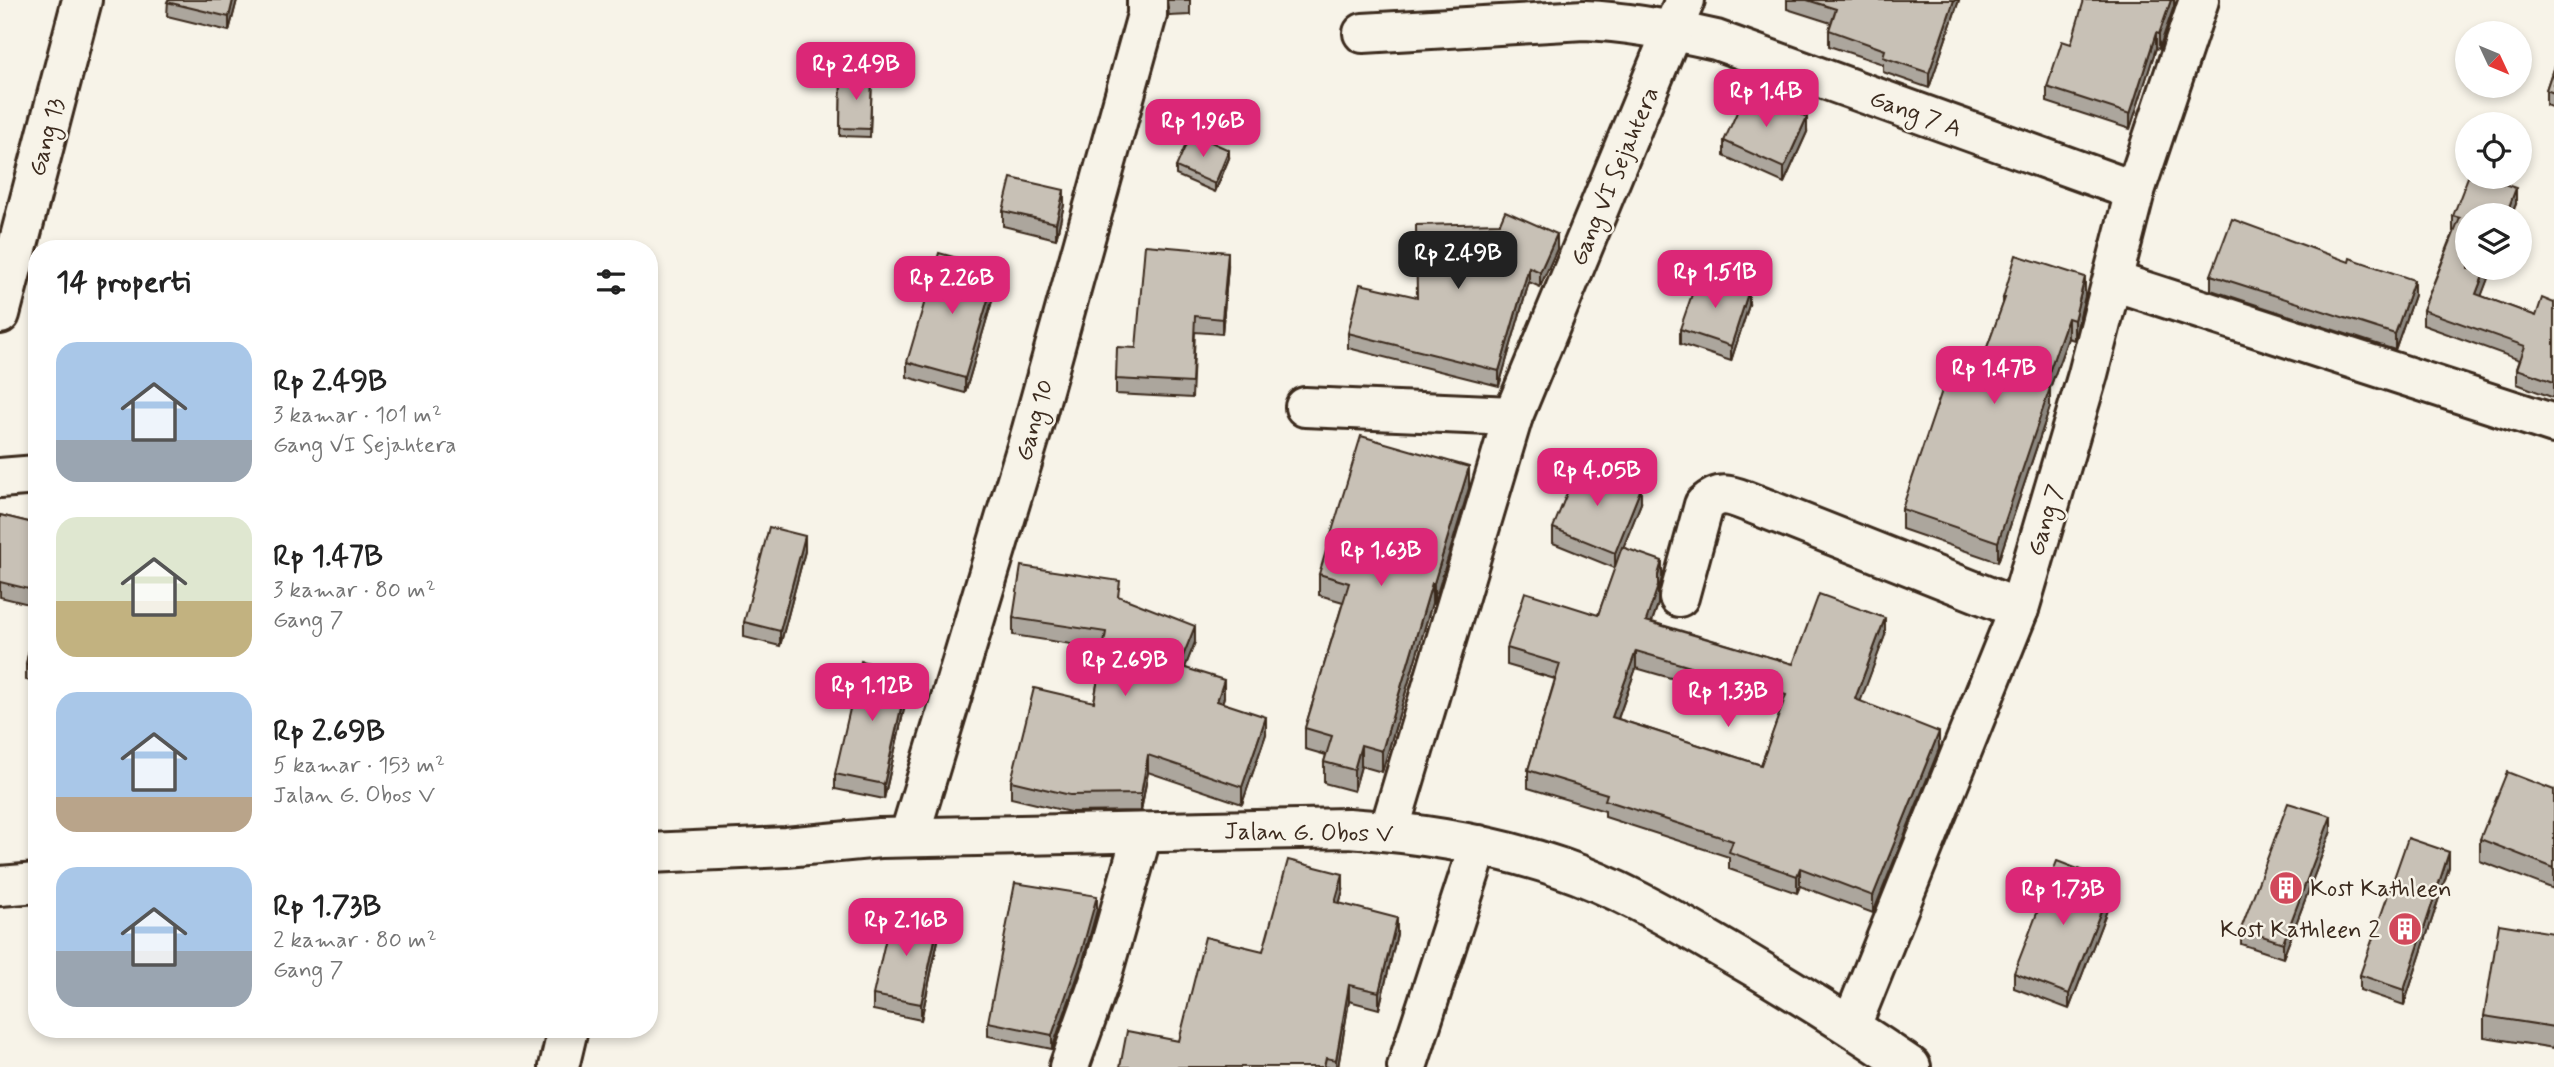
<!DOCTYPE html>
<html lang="id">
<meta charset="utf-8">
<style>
body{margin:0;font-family:Mynerve,sans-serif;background:#f6f6f6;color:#222;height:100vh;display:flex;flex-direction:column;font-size:26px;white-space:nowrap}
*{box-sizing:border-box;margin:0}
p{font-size:23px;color:#767676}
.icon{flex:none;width:38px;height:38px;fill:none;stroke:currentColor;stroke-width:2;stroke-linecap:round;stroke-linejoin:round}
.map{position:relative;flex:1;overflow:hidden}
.panel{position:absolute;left:28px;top:240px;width:630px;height:798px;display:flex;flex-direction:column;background:#fff;border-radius:28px;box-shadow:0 4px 10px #0003}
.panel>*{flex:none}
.needle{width:46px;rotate:134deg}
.tools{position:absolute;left:2455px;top:21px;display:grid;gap:14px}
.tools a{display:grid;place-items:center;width:77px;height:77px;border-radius:50%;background:#fff;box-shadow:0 4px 10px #0003;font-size:35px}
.price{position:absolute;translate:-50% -60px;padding:0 16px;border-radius:14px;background:#db2777;color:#fff;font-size:23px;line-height:46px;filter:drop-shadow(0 2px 4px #0008)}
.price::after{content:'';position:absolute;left:50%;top:42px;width:21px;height:16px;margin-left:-10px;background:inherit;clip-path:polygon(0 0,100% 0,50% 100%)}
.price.current{background:#222;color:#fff}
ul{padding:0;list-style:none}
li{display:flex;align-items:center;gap:21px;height:175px;padding:0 28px}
li span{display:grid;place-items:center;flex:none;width:196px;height:140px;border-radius:21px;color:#555}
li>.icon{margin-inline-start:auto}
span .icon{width:84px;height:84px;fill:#fffc;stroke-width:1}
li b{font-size:30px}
h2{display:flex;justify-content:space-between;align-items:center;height:84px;padding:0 28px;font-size:30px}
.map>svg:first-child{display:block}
</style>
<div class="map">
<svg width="2554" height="1067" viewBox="0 0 2554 1067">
<rect width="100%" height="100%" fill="#f7f3e8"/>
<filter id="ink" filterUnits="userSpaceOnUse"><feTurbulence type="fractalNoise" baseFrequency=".0143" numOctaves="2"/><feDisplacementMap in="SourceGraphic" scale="14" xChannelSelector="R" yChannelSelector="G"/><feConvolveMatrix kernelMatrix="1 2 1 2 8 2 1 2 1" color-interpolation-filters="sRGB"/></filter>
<g filter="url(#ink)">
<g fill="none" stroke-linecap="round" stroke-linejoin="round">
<g stroke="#3b2a1e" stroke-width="44">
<g id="street">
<path d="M 1363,33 L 1584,20 C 1629,22 1672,30 1716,40 L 2135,191"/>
<polyline points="2113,281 2554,424"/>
<polyline points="0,314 82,0"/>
<polyline points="1305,407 1513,416"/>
<polyline points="0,478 37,475"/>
<path d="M 1679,597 L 1704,505 C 1722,488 1733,497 1754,504 L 2019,609"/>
<polyline points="1389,831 1513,416 1685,0"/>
<polyline points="909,837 1031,433 1147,15 1147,0"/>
<path d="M 649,853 L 786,847 L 880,838 L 1348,828 C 1420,833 1492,844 1561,868 C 1614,886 1665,915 1713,943 C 1781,982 1847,1023 1911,1067"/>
<polyline points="0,886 37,883"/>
<polyline points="1851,1026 2019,609 2088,374 2135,191 2199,0"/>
<polyline points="559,1067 568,1029"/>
<polyline points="1069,1067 1103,971 1142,834"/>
<polyline points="1407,1067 1479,845"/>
</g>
</g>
<use href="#street" stroke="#f7f3e8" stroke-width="38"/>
</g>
<g fill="#aca69d" stroke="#3b2a1e" stroke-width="2" fill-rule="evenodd">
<polygon points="168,0 237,0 229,31 167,16"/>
<polygon points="1167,0 1190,0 1190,15 1169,16"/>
<polygon points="1787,0 1959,0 1929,88 1883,72 1883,64 1829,46 1829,30 1831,23 1787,9"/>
<polygon points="2174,0 2174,6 2159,49 2156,48 2130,129 2047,102 2047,87 2071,44"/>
<polygon points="2554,66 2554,108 2546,105 2546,90"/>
<polygon points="841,76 872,77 870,137 840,136"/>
<polygon points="1807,132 1784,183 1724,156 1724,141"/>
<polygon points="1229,158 1215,192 1176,175 1176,167"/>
<polygon points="2516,204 2481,296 2536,316 2554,303 2554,398 2517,384 2517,369 2520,360 2423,325 2423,310 2454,231 2453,231 2453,216"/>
<polygon points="1064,205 1056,239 1003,226 1003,211"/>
<polygon points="1557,249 1540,287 1529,282 1499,386 1348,348 1348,333 1417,297"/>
<polygon points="1228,267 1222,334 1195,332 1192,398 1116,394 1116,379 1136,348"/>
<polygon points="2211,275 2414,295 2395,350 2211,290"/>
<polygon points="997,284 965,393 907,377 907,362"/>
<polygon points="2085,296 2074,340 2068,338 2050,388 2050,407 1998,562 1902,529 1902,509 1981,364 2003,304 2003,298"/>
<polygon points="1749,305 1731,361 1680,344 1680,329"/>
<polygon points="1469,488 1434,604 1432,603 1382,772 1361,766 1354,791 1324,783 1324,762 1326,755 1305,749 1305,728 1343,602 1319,595 1319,574"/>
<path d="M 1641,503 L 1623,547 L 1662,578 L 1658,590 L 1658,604 L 1652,622 L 1793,664 L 1885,635 L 1860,701 L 1939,749 L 1873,913 L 1800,886 L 1797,893 L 1729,869 L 1729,857 L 1605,817 L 1605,811 L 1528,788 L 1528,770 L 1555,679 L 1507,665 L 1507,648 L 1598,615 L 1615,568 L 1553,543 L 1553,528 ZM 1636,668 L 1781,710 L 1761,765 L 1618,719 Z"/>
<polygon points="0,515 37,524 37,606 0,597"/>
<polygon points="805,551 780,646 744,637 744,622"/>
<polygon points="1120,597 1195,642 1185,667 1224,697 1222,703 1266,734 1242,804 1148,772 1141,811 1070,812 1011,798 1011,781 1094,702 1103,649 1013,635 1013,618"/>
<polygon points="37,613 37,682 26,680 26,664"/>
<polygon points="909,687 884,799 835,789 835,774"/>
<polygon points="2554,790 2554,889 2480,861 2480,839"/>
<polygon points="2331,831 2283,958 2241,944 2241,929"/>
<polygon points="2449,867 2404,1005 2360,990 2360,975"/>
<polygon points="1343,890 1339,904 1397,934 1379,1009 1349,1001 1338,1067 1120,1067 1179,1041 1263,951"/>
<polygon points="2112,897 2069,1009 2014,988 2014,973"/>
<polygon points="1097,910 1082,964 1052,1049 988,1036 988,1022"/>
<polygon points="2554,933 2554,1048 2484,1037 2484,1016"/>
<polygon points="939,936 921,1020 873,1010 873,995"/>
</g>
<g fill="#8c877f" stroke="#3b2a1e" stroke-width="2">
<polygon points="233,0 237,0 229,31 229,17"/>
<polygon points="1954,0 1959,0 1929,88 1929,73"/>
<polygon points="2171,0 2174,0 2174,6 2159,49 2159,34"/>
<polygon points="2156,33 2156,48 2130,129 2130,114"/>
<polygon points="1807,117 1807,132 1784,183 1784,168"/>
<polygon points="1229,150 1229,158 1215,192 1215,184"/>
<polygon points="2516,188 2516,204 2511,215 2506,215"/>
<polygon points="1064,190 1064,205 1056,239 1056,223"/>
<polygon points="1557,234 1557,249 1540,287 1540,272"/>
<polygon points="1228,252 1228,267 1222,334 1222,319"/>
<polygon points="1529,267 1529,282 1499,386 1499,371"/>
<polygon points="2486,268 2492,268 2476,310 2476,294"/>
<polygon points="997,269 997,284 965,393 965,378"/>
<polygon points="2085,277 2085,296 2074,340 2074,320"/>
<polygon points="2414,280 2414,295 2395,350 2395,334"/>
<polygon points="1749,290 1749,305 1731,361 1731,346"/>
<polygon points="2068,318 2068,338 2050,388 2050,407 1998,562 1998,542 2044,386"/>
<polygon points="1469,467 1469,488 1434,604 1434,583"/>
<polygon points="1641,488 1641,503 1615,568 1615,553"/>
<polygon points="805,536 805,551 780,646 780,631"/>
<polygon points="1662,561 1662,578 1658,590 1658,604 1646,638 1646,621"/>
<polygon points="1432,583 1432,603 1382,772 1382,751"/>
<polygon points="1885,618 1885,635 1855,716 1855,699"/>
<polygon points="1195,626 1195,642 1179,683 1179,666"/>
<polygon points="1636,651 1636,668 1612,735 1612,717"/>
<polygon points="909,672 909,687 884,799 884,784"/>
<polygon points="1224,680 1224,697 1217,718 1217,701"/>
<polygon points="1266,717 1266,734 1242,804 1242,787"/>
<polygon points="1939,732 1939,749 1873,913 1873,896"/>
<polygon points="1361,745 1361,766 1354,791 1354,770"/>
<polygon points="1148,755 1148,772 1141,811 1141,794"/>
<polygon points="2331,816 2331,831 2283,958 2283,943"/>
<polygon points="2449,852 2449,867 2404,1005 2404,990"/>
<polygon points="1800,868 1800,886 1797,893 1797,876"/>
<polygon points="1343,874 1343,890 1335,919 1335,902"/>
<polygon points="2112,882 2112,897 2069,1009 2069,994"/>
<polygon points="1097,896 1097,910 1082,964 1052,1049 1052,1035"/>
<polygon points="1397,918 1397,934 1379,1009 1379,992"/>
<polygon points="939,921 939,936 921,1020 921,1004"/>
<polygon points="1349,985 1349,1001 1338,1067 1336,1067 1336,1060"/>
</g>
<g fill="#c8c1b6" stroke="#3b2a1e" stroke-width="2" fill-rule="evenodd">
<polygon points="168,0 233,0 229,17 167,2"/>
<polygon points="1807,0 1954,0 1929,73 1883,57 1885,50 1829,30 1836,9"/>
<polygon points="2084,0 2171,0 2159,34 2156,33 2130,114 2047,87 2062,41 2071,44"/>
<polygon points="2554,66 2554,93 2546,90"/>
<polygon points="841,76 872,77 870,129 840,128"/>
<polygon points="1747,90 1807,117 1784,168 1724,141"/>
<polygon points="1191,133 1229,150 1215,184 1176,167"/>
<polygon points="2468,177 2484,177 2516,188 2506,215 2468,215 2468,268 2486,268 2476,294 2536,316 2542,298 2554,303 2554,382 2517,369 2525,346 2423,310 2460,218 2453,216"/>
<polygon points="1011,178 1064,190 1056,223 1003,211"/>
<polygon points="1505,211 1557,234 1540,272 1529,267 1499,371 1348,333 1360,284 1417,297 1416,225 1500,223"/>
<polygon points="2232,219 2349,262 2350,258 2414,280 2395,334 2211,275"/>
<polygon points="1145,245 1228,252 1222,319 1195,316 1192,383 1116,379 1117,347 1136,348"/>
<polygon points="939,253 997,269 965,378 907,362"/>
<polygon points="2016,255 2085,277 2074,320 2068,318 2044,386 2050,388 1998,542 1902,509 1954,355 1981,364 2005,298 2003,298"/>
<polygon points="1699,274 1749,290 1731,346 1680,329"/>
<polygon points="1361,436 1469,467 1434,583 1432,583 1382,751 1361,745 1354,770 1324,762 1332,736 1305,728 1349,583 1319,574"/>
<polygon points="1579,463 1641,488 1615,553 1553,528"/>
<polygon points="0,515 37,524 37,591 0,582"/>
<polygon points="769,527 805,536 780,631 744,622"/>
<path d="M 1622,547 L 1662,561 L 1658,575 L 1658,586 L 1646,621 L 1793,664 L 1819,594 L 1885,618 L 1855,699 L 1939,732 L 1873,896 L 1800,868 L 1797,876 L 1729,852 L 1733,841 L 1605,800 L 1607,794 L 1528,770 L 1560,664 L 1507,648 L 1525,592 L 1598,615 ZM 1636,651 L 1786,695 L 1761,765 L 1612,717 Z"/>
<polygon points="1021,566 1120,581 1118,596 1195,626 1179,666 1224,680 1217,701 1266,717 1242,787 1148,755 1141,794 1070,795 1011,781 1034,688 1094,702 1106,632 1013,618"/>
<polygon points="37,613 37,667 26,664"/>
<polygon points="861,661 909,672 884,784 835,774"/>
<polygon points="2507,772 2554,790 2554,868 2480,839"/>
<polygon points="2288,803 2331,816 2283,943 2241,929"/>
<polygon points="2408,838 2449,852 2404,990 2360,975"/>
<polygon points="1288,860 1343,874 1335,902 1397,918 1379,992 1349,985 1336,1060 1326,1058 1324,1067 1120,1067 1127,1031 1179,1041 1205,937 1263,951"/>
<polygon points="2057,861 2112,882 2069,994 2014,973"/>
<polygon points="1015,883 1097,896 1082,950 1052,1035 988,1022"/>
<polygon points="892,911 939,921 921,1004 873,995"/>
<polygon points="2499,924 2554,933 2554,1027 2484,1016"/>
</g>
</g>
<defs>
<g id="building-disc" transform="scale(1.75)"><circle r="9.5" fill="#d1495b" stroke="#f7f3e8"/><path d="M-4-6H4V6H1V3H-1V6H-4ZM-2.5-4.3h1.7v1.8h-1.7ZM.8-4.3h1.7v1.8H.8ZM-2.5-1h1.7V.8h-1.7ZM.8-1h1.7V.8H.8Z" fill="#fff"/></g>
</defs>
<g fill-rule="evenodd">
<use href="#building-disc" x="2286" y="888"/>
<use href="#building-disc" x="2405" y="929"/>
</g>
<g text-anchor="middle" stroke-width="5" stroke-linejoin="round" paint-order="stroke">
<g font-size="24" fill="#3b2a1e" stroke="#f7f3e8">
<text transform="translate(1916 113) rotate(20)" y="8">Gang 7 A</text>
<text transform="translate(46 137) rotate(-75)" y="8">Gang 13</text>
<text transform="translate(1614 176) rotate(-67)" y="8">Gang VI Sejahtera</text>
<text transform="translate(1034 420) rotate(-74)" y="8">Gang 10</text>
<text transform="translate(2045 520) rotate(-73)" y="8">Gang 7</text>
<text transform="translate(1309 832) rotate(1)" y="8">Jalan G. Obos V</text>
</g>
<g font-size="24" fill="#3b2a1e" stroke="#f7f3e8" text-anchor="start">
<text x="2310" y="896">Kost Kathleen</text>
<text x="2380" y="937" text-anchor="end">Kost Kathleen 2</text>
</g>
</g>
</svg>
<div class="tools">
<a><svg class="needle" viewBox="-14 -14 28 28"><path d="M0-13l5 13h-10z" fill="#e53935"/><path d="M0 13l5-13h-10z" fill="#767676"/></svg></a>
<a><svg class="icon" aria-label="locate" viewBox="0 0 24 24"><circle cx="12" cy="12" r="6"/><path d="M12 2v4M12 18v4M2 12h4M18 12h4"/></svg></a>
<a><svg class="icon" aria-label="layers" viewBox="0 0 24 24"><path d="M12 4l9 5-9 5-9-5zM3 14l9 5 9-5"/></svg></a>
</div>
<b class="price" style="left:856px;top:102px">Rp 2.49B</b>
<b class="price" style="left:1766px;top:129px">Rp 1.4B</b>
<b class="price" style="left:1203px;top:159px">Rp 1.96B</b>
<b class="price current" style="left:1458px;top:291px">Rp 2.49B</b>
<b class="price" style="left:1715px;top:310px">Rp 1.51B</b>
<b class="price" style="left:952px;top:316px">Rp 2.26B</b>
<b class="price" style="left:1994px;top:406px">Rp 1.47B</b>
<b class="price" style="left:1597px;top:508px">Rp 4.05B</b>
<b class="price" style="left:1381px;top:588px">Rp 1.63B</b>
<b class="price" style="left:1125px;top:698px">Rp 2.69B</b>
<b class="price" style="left:872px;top:723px">Rp 1.12B</b>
<b class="price" style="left:1728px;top:729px">Rp 1.33B</b>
<b class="price" style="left:2063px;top:927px">Rp 1.73B</b>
<b class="price" style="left:906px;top:958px">Rp 2.16B</b>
<section class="panel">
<h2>14 properti<svg class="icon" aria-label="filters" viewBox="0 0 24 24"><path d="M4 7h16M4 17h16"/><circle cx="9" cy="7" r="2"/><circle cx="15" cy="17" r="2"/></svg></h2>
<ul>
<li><span style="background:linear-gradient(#a9c7e8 70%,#9aa5b1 0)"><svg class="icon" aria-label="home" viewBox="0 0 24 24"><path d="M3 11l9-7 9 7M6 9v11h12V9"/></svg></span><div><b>Rp 2.49B</b><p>3 kamar · 101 m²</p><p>Gang VI Sejahtera</p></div></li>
<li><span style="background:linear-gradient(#dfe7d0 60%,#c2b280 0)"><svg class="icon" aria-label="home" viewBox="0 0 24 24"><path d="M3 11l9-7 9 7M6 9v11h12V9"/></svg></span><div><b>Rp 1.47B</b><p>3 kamar · 80 m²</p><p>Gang 7</p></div></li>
<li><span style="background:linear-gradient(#a9c7e8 75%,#b9a48a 0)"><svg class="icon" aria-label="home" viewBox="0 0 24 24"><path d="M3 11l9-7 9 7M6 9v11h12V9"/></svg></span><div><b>Rp 2.69B</b><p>5 kamar · 153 m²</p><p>Jalan G. Obos V</p></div></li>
<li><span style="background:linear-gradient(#a9c7e8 60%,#9aa5b1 0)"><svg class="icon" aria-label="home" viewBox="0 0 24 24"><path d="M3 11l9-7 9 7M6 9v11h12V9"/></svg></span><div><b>Rp 1.73B</b><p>2 kamar · 80 m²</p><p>Gang 7</p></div></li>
</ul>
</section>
</div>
